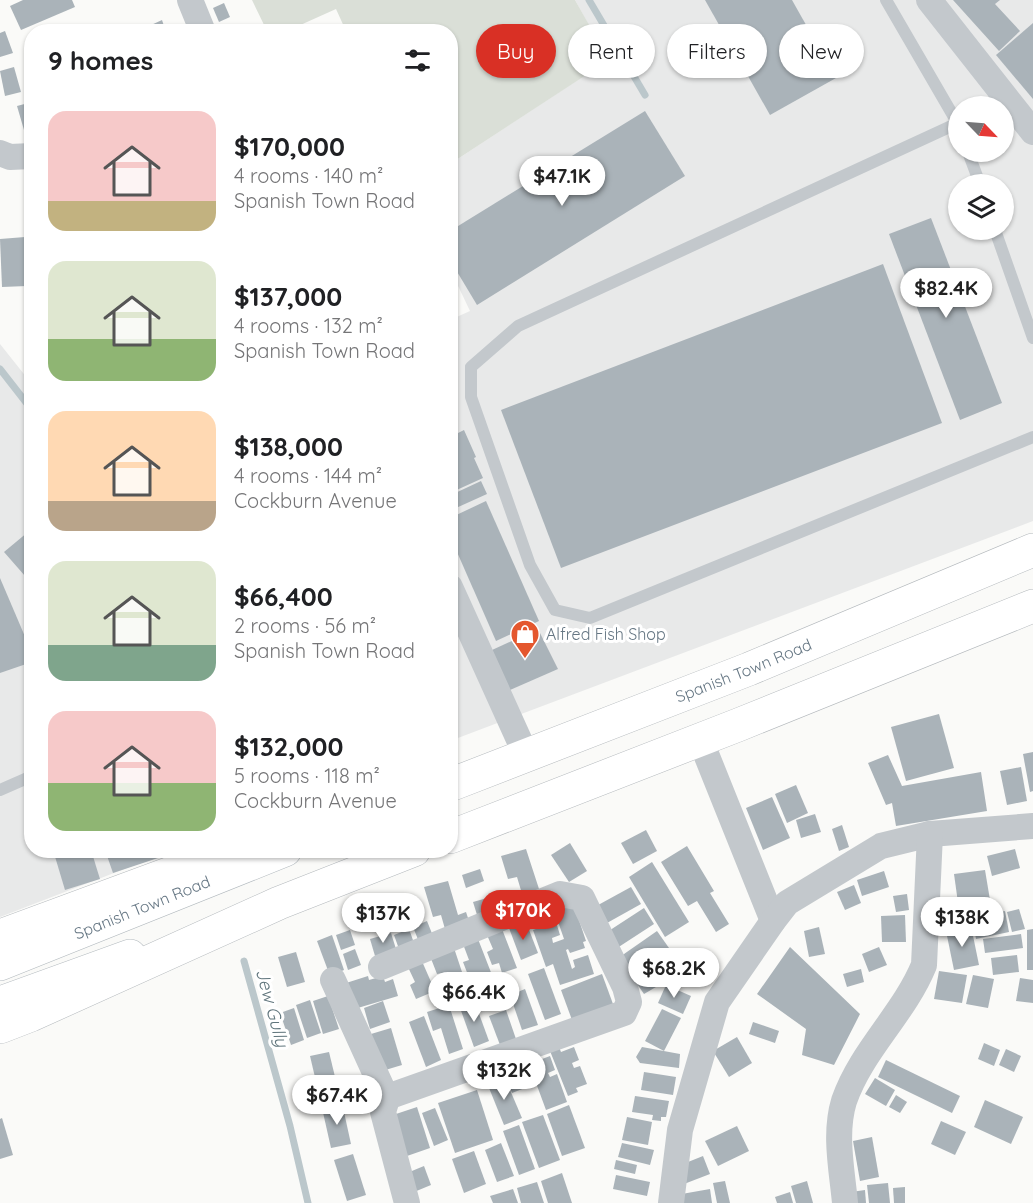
<!DOCTYPE html>
<meta charset="utf-8">
<style>
body{margin:0;font-family:Quicksand,sans-serif;background:#f6f6f6;color:#202124;height:100vh;display:flex;flex-direction:column;font-size:22px;white-space:nowrap}
*{box-sizing:border-box;margin:0}
p{font-size:20px;color:#757577}
.icon{flex:none;width:33px;height:33px;fill:none;stroke:currentColor;stroke-width:2;stroke-linecap:round;stroke-linejoin:round}
.map{position:relative;flex:1;overflow:hidden}
.sheet{position:absolute;left:24px;top:24px;width:434px;height:834px;display:flex;flex-direction:column;background:#fff;border-radius:24px;box-shadow:0 2px 4px #0004}
.sheet>*{flex:none}
.banner{position:absolute;left:476px;top:24px;width:466px;height:54px;display:flex;gap:12px}
.needle{width:39px;rotate:115deg}
.tools{position:absolute;left:948px;top:96px;display:grid;gap:12px}
.tools a{display:grid;place-items:center;width:66px;height:66px;border-radius:50%;background:#fff;box-shadow:0 2px 4px #0004;font-size:30px}
.price{position:absolute;translate:-50% -51px;padding:0 14px;border-radius:21px;background:#fff;color:#222;font-size:20px;line-height:39px;filter:drop-shadow(0 2px 3px #0008)}
.price::after{content:'';position:absolute;left:50%;top:36px;width:18px;height:14px;margin-left:-9px;background:inherit;clip-path:polygon(0 0,100% 0,50% 100%)}
.price.on{background:#d93025;color:#fff}
ul{padding:0;list-style:none}
li{display:flex;align-items:center;gap:18px;height:150px;padding:0 24px}
li span{display:grid;place-items:center;flex:none;width:168px;height:120px;border-radius:18px;color:#555}
li>.icon{margin-inline-start:auto}
span .icon{width:72px;height:72px;fill:#fffc;stroke-width:1}
li b{font-size:26px}
h2{display:flex;justify-content:space-between;align-items:center;height:72px;padding:0 24px;font-size:26px}
.chip{padding:0 21px;border-radius:27px;background:#fff;box-shadow:0 2px 4px #0004;font-size:21px;line-height:54px}
.chip.on{background:#d93025;color:#fff}
.map>svg:first-child{display:block}
</style>
<div class="map">
<svg width="1033" height="1203" viewBox="0 0 1033 1203">
<rect width="100%" height="100%" fill="#fafaf8"/>
<g fill="#e8e9e9" fill-rule="evenodd">
<path d="M 575,0 L 1033,0 L 1033,521 L 450,741 L 450,320 L 470,311 L 450,269 L 450,164 L 608,60 ZM 958,106 L 1004,106 L 1004,152 L 958,152 ZM 958,184 L 1004,184 L 1004,230 L 958,230 Z"/>
<polygon points="0,344 31,383 32,850 171,851 0,917"/>
</g>
<polygon fill="#dadfd7" points="252,0 575,0 609,60 450,164 450,32 346,31 336,9 287,31 267,31"/>
<g fill="none" stroke-linecap="round" stroke-linejoin="round">
<g stroke="#bbc7cb" stroke-width="7">
<polyline points="589,0 645,95"/>
<polyline points="0,369 32,410"/>
<polyline points="244,961 290,1126 308,1203"/>
</g>
</g>
<g fill="#aab3b9">
<polygon points="23,0 72,0 75,7 21,30 10,6"/>
<polygon points="705,0 792,0 836,78 770,115"/>
<polygon points="953,0 1000,0 995,4 1020,31 999,51"/>
<polygon points="224,3 230,17 219,22 213,8"/>
<polygon points="162,20 166,32 136,32"/>
<polygon points="1033,23 1033,99 996,55"/>
<polygon points="5,31 13,53 0,57 0,33"/>
<polygon points="14,67 21,92 5,96 0,71"/>
<polygon points="32,102 32,129 24,130 17,106"/>
<polygon points="645,111 685,176 477,305 450,260 450,231"/>
<polygon points="931,218 1002,403 960,420 889,234"/>
<polygon points="25,237 27,286 2,287 0,239"/>
<polygon points="883,264 942,423 561,568 501,410"/>
<polygon points="464,430 476,457 474,458 483,478 450,493 450,437"/>
<polygon points="481,481 487,494 456,508 451,495"/>
<polygon points="486,501 539,621 496,641 450,536 450,518"/>
<polygon points="28,532 32,537 32,584 4,552"/>
<polygon points="0,578 32,653 32,662 0,673"/>
<polygon points="538,629 558,669 510,690 492,650"/>
<polygon points="939,714 954,768 906,781 891,727"/>
<polygon points="1033,752 1033,791 1030,792 1023,754"/>
<polygon points="888,755 902,786 981,772 987,811 896,826 892,803 886,805 868,763"/>
<polygon points="1021,767 1027,801 1007,805 1000,771"/>
<polygon points="796,785 808,813 787,823 775,794"/>
<polygon points="772,797 790,838 763,850 746,808"/>
<polygon points="815,814 821,832 801,838 796,820"/>
<polygon points="842,825 849,847 839,851 832,829"/>
<polygon points="646,830 657,851 633,864 621,843"/>
<polygon points="570,843 587,871 569,882 551,855"/>
<polygon points="687,846 714,891 710,893 729,924 716,932 697,901 688,906 661,862"/>
<polygon points="526,849 540,892 523,897 517,877 508,879 501,856"/>
<polygon points="1015,849 1020,868 992,876 987,856"/>
<polygon points="53,850 91,850 100,879 65,890"/>
<polygon points="105,850 179,850 179,851 113,873"/>
<polygon points="652,862 689,922 665,937 629,877"/>
<polygon points="480,869 484,881 466,888 462,875"/>
<polygon points="985,870 992,912 960,917 954,874"/>
<polygon points="884,871 889,887 862,896 857,880"/>
<polygon points="448,881 458,915 466,912 469,921 447,936 441,915 433,917 424,887"/>
<polygon points="854,885 861,903 845,910 837,892"/>
<polygon points="631,887 641,904 598,928 589,910"/>
<polygon points="907,894 909,910 896,912 893,896"/>
<polygon points="494,896 499,912 478,918 473,902"/>
<polygon points="559,902 562,909 574,905 586,941 583,942 585,948 570,953 568,949 566,950 572,969 575,967 573,960 588,955 594,974 560,985 553,964 546,967 533,930 556,922 560,935 552,938 553,943 564,939 552,904"/>
<polygon points="644,908 654,924 611,952 601,936"/>
<polygon points="1019,909 1025,929 1012,932 1007,912"/>
<polygon points="1005,911 1009,932 976,939 972,918"/>
<polygon points="905,915 906,942 882,942 881,916"/>
<polygon points="427,921 433,936 419,942 413,927"/>
<polygon points="526,922 538,953 521,960 509,928"/>
<polygon points="971,926 979,965 954,970 946,931"/>
<polygon points="819,927 825,954 809,957 804,931"/>
<polygon points="409,929 414,943 399,949 394,935"/>
<polygon points="502,929 517,968 502,973 499,963 492,965 487,952 493,949 487,935"/>
<polygon points="1033,929 1033,970 1027,970 1027,930"/>
<polygon points="350,930 355,945 341,950 336,935"/>
<polygon points="657,931 669,948 625,978 614,961"/>
<polygon points="391,933 396,949 375,956 370,939"/>
<polygon points="1021,934 1023,948 985,953 983,939"/>
<polygon points="332,935 344,970 330,976 317,941"/>
<polygon points="478,939 492,975 477,981 473,973 468,975 463,962 469,960 463,944"/>
<polygon points="790,947 860,1014 834,1065 802,1055 806,1029 757,994"/>
<polygon points="879,947 887,965 869,972 862,954"/>
<polygon points="454,948 465,981 448,988 442,973 437,974 430,956"/>
<polygon points="355,949 361,965 348,970 343,954"/>
<polygon points="296,952 305,982 287,987 278,957"/>
<polygon points="1017,955 1019,972 993,975 991,958"/>
<polygon points="421,959 435,991 416,999 410,985 415,982 407,965"/>
<polygon points="665,962 673,977 644,994 635,981"/>
<polygon points="544,968 561,1014 545,1020 528,974"/>
<polygon points="861,969 864,982 847,987 843,974"/>
<polygon points="939,971 967,975 962,1003 934,999"/>
<polygon points="602,974 613,1004 572,1020 561,990"/>
<polygon points="973,975 994,979 988,1008 966,1004"/>
<polygon points="368,976 369,980 383,976 385,982 393,979 398,996 351,1010 343,984"/>
<polygon points="1020,978 1033,980 1033,1003 1016,1001"/>
<polygon points="666,985 691,996 683,1014 658,1003"/>
<polygon points="497,987 504,1005 487,1011 480,993"/>
<polygon points="525,989 538,1025 522,1030 510,995"/>
<polygon points="328,996 339,1029 323,1034 313,1001"/>
<polygon points="310,1000 321,1033 307,1038 296,1005"/>
<polygon points="474,1000 489,1041 474,1047 459,1005"/>
<polygon points="383,1001 390,1022 370,1029 364,1008"/>
<polygon points="449,1005 463,1049 449,1054 441,1028 433,1031 427,1012"/>
<polygon points="294,1008 304,1040 291,1045 280,1013"/>
<polygon points="662,1009 681,1018 664,1051 645,1041"/>
<polygon points="506,1010 516,1039 500,1045 489,1016"/>
<polygon points="424,1016 441,1060 426,1067 409,1022"/>
<polygon points="753,1022 779,1031 775,1043 749,1034"/>
<polygon points="391,1028 402,1065 382,1071 371,1034"/>
<polygon points="737,1037 752,1063 729,1077 713,1051"/>
<polygon points="984,1043 1000,1050 994,1066 978,1059"/>
<polygon points="559,1047 561,1052 574,1047 579,1060 572,1063 574,1068 580,1066 587,1084 576,1088 578,1092 568,1096 550,1051"/>
<polygon points="642,1047 680,1054 679,1068 640,1063 636,1057"/>
<polygon points="1006,1049 1021,1056 1014,1072 999,1065"/>
<polygon points="329,1052 337,1085 318,1090 310,1056"/>
<polygon points="550,1056 555,1070 548,1073 550,1077 557,1074 567,1102 546,1110 529,1064"/>
<polygon points="886,1060 960,1096 952,1113 878,1077"/>
<polygon points="524,1071 530,1086 512,1093 506,1078"/>
<polygon points="644,1072 676,1077 673,1095 641,1090"/>
<polygon points="504,1076 522,1118 504,1125 487,1083"/>
<polygon points="875,1078 895,1090 886,1106 865,1094"/>
<polygon points="477,1090 493,1140 455,1153 438,1103"/>
<polygon points="896,1095 907,1102 900,1113 889,1107"/>
<polygon points="635,1096 669,1101 666,1117 661,1117 661,1121 652,1120 653,1115 632,1112"/>
<polygon points="985,1100 1023,1117 1011,1144 974,1127"/>
<polygon points="342,1103 351,1144 331,1148 322,1108"/>
<polygon points="569,1105 585,1148 562,1156 547,1114"/>
<polygon points="417,1107 430,1148 407,1156 393,1115"/>
<polygon points="435,1108 448,1140 434,1146 422,1113"/>
<polygon points="543,1115 560,1160 539,1168 522,1122"/>
<polygon points="627,1117 652,1122 648,1145 622,1140"/>
<polygon points="2,1118 13,1155 0,1159 0,1119"/>
<polygon points="941,1121 966,1132 955,1155 931,1144"/>
<polygon points="519,1125 535,1169 519,1175 503,1131"/>
<polygon points="737,1126 749,1151 718,1166 705,1141"/>
<polygon points="872,1137 879,1177 860,1181 853,1141"/>
<polygon points="501,1143 514,1176 497,1182 485,1150"/>
<polygon points="622,1143 654,1150 650,1165 618,1157"/>
<polygon points="474,1151 486,1184 464,1193 452,1159"/>
<polygon points="353,1154 366,1195 347,1201 334,1160"/>
<polygon points="703,1156 710,1174 684,1184 678,1166"/>
<polygon points="616,1160 637,1165 635,1174 614,1169"/>
<polygon points="424,1166 431,1185 414,1192 407,1173"/>
<polygon points="562,1173 572,1203 548,1203 541,1181"/>
<polygon points="616,1175 650,1182 647,1196 613,1189"/>
<polygon points="725,1181 730,1203 717,1203 713,1183"/>
<polygon points="807,1181 813,1203 796,1203 791,1186"/>
<polygon points="537,1182 544,1203 521,1203 517,1188"/>
<polygon points="888,1183 890,1203 869,1203 867,1185"/>
<polygon points="905,1187 905,1203 894,1203 893,1188"/>
<polygon points="513,1189 518,1203 493,1203 490,1196"/>
<polygon points="710,1189 712,1203 678,1203 676,1195"/>
<polygon points="865,1190 866,1203 852,1203 851,1192"/>
<polygon points="790,1192 793,1203 777,1203 775,1197"/>
</g>
<g fill="none" stroke-linecap="round" stroke-linejoin="round">
<g stroke="#b3babf" stroke-width="34">
<g id="secondary">
<path id="s1" d="M 0,964 L 285,850"/>
<polyline points="0,1003 130,956"/>
</g>
</g>
<g stroke="#b4b9bd" stroke-width="34">
<g id="highway">
<path id="s2" d="M 450,785 L 749,669 L 1033,550"/>
<polyline points="450,837 738,725 1033,606"/>
<polyline points="0,936 206,860 246,850"/>
<polyline points="0,1027 31,1015 279,903 414,850"/>
</g>
</g>
<g stroke="#c3c8cc" stroke-width="12">
<polyline points="886,0 958,124"/>
<polyline points="985,106 1004,95"/>
<polyline points="958,123 518,326 471,367 471,397 530,565 555,610 590,618 1033,437"/>
<polyline points="968,152 980,184"/>
<polyline points="995,230 1033,338"/>
<polyline points="0,790 32,776"/>
</g>
<g stroke="#c3c8cc" stroke-width="26">
<polyline points="190,0 203,32"/>
<polyline points="929,0 1033,132"/>
<polyline points="0,153 10,157 32,156"/>
<polyline points="450,587 526,755"/>
<polyline points="700,739 773,921"/>
<polyline points="381,967 560,894 582,898 625,987 629,1002 624,1013 393,1095 387,1099 383,1112 407,1203"/>
<polyline points="333,980 387,1099"/>
<polyline points="671,1203 680,1130 717,1002 773,921 787,903 881,846 930,834 1033,826"/>
<path d="M 845,1203 C 842,1170 834,1134 844,1101 C 861,1051 904,1014 924,965 L 930,834"/>
</g>
<use href="#secondary" stroke="#fff" stroke-width="33"/>
<use href="#highway" stroke="#fff" stroke-width="33"/>
</g>
<defs>
<g id="shop-pin" transform="scale(1.5)"><path d="M0 17L-7.5 6A9.5 9.5 0 1 1 7.5 6Z" fill="#e4572e" stroke="#fff"/><path d="M-5-2.5h2.3a2.7 3.5 0 0 1 5.4 0H5L5.5 6h-11ZM-1.5-2.5h3a1.5 2.3 0 0 0-3 0Z" fill="#fff"/></g>
</defs>
<g fill-rule="evenodd">
<use href="#shop-pin" x="525" y="634"/>
</g>
<g text-anchor="middle" stroke-width="6" stroke-linejoin="round" paint-order="stroke">
<g font-size="16" fill="#657683" stroke="#fff" text-anchor="start">
<text x="546" y="640">Alfred Fish Shop</text>
</g>
<g font-size="16" fill="#657683" stroke="#fff">
<text dy="6" stroke="none"><textPath href="#s2" startOffset="315">Spanish Town Road</textPath></text>
<text dy="6" stroke="none"><textPath href="#s1" startOffset="153">Spanish Town Road</textPath></text>
</g>
<g font-size="18" font-style="italic" fill="#60757c" stroke="#fff">
<text transform="translate(272 1008) rotate(75)" y="6">Jew Gully</text>
</g>
</g>
</svg>
<div class="tools">
<a><svg class="needle" viewBox="-14 -14 28 28"><path d="M0-13l5 13h-10z" fill="#e53935"/><path d="M0 13l5-13h-10z" fill="#757577"/></svg></a>
<a><svg class="icon" aria-label="layers" viewBox="0 0 24 24"><path d="M12 4l9 5-9 5-9-5zM3 14l9 5 9-5"/></svg></a>
</div>
<b class="price" style="left:562px;top:207px">$47.1K</b>
<b class="price" style="left:946px;top:319px">$82.4K</b>
<b class="price on" style="left:523px;top:941px">$170K</b>
<b class="price" style="left:383px;top:944px">$137K</b>
<b class="price" style="left:962px;top:948px">$138K</b>
<b class="price" style="left:674px;top:999px">$68.2K</b>
<b class="price" style="left:474px;top:1023px">$66.4K</b>
<b class="price" style="left:504px;top:1101px">$132K</b>
<b class="price" style="left:337px;top:1126px">$67.4K</b>
<div class="banner">
<a class="chip on">Buy</a>
<a class="chip">Rent</a>
<a class="chip">Filters</a>
<a class="chip">New</a>
</div>
<section class="sheet">
<h2>9 homes<svg class="icon" aria-label="filters" viewBox="0 0 24 24"><path d="M4 7h16M4 17h16"/><circle cx="9" cy="7" r="2"/><circle cx="15" cy="17" r="2"/></svg></h2>
<ul>
<li><span style="background:linear-gradient(#f6c9c9 75%,#c2b280 0)"><svg class="icon" aria-label="home" viewBox="0 0 24 24"><path d="M3 11l9-7 9 7M6 9v11h12V9"/></svg></span><div><b>$170,000</b><p>4 rooms · 140 m²</p><p>Spanish Town Road</p></div></li>
<li><span style="background:linear-gradient(#dfe7d0 65%,#8fb573 0)"><svg class="icon" aria-label="home" viewBox="0 0 24 24"><path d="M3 11l9-7 9 7M6 9v11h12V9"/></svg></span><div><b>$137,000</b><p>4 rooms · 132 m²</p><p>Spanish Town Road</p></div></li>
<li><span style="background:linear-gradient(#ffd9b3 75%,#b9a48a 0)"><svg class="icon" aria-label="home" viewBox="0 0 24 24"><path d="M3 11l9-7 9 7M6 9v11h12V9"/></svg></span><div><b>$138,000</b><p>4 rooms · 144 m²</p><p>Cockburn Avenue</p></div></li>
<li><span style="background:linear-gradient(#dfe7d0 70%,#7fa58c 0)"><svg class="icon" aria-label="home" viewBox="0 0 24 24"><path d="M3 11l9-7 9 7M6 9v11h12V9"/></svg></span><div><b>$66,400</b><p>2 rooms · 56 m²</p><p>Spanish Town Road</p></div></li>
<li><span style="background:linear-gradient(#f6c9c9 60%,#8fb573 0)"><svg class="icon" aria-label="home" viewBox="0 0 24 24"><path d="M3 11l9-7 9 7M6 9v11h12V9"/></svg></span><div><b>$132,000</b><p>5 rooms · 118 m²</p><p>Cockburn Avenue</p></div></li>
</ul>
</section>
</div>
